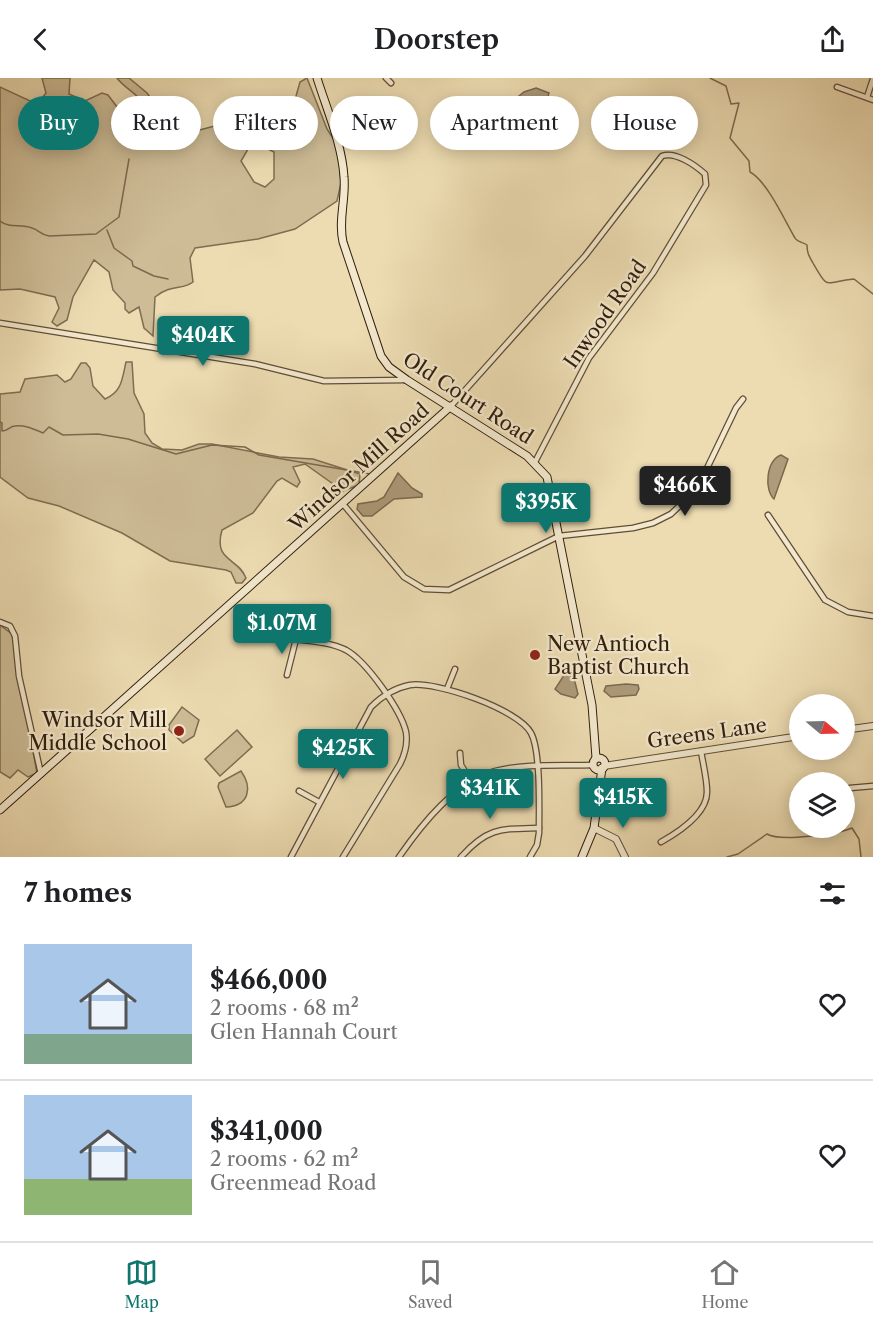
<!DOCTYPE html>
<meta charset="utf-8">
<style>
body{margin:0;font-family:"Libre Caslon Text",serif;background:#f6f6f6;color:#202124;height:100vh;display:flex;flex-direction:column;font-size:22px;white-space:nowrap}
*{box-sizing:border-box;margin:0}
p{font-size:20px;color:#757577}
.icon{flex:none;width:33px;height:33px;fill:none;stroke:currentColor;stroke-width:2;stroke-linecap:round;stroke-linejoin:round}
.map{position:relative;height:779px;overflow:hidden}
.panel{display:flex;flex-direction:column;background:#fff;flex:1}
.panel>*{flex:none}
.guide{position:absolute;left:18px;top:18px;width:837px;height:54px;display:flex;gap:12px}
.needle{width:39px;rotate:109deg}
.controls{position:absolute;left:789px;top:616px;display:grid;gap:12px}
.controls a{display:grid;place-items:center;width:66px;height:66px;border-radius:50%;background:#fff;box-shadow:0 3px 15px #0003;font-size:30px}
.price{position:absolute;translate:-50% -51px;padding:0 14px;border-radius:6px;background:#0f766e;color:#fff;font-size:20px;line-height:39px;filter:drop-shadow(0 2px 3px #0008)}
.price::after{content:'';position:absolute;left:50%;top:36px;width:18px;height:14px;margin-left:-9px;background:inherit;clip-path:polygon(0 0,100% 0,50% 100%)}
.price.selected{background:#222;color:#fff}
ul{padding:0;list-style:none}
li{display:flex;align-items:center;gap:18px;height:150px;padding:0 24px}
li+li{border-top:2px solid #e0e0e0}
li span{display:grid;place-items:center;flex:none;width:168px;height:120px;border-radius:0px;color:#555}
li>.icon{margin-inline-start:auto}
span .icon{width:72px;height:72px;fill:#fffc;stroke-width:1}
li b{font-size:26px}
h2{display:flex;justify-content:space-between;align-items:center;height:72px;padding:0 24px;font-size:26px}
.chip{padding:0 21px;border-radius:27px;background:#fff;box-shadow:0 3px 15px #0003;font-size:21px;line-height:54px}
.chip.selected{background:#0f766e;color:#fff}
header{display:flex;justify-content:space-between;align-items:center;height:78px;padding:0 24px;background:#fff;font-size:27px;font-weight:600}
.menu{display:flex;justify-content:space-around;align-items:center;height:84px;border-top:2px solid #e0e0e0;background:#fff;font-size:16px;color:#757577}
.menu a{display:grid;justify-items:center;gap:3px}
.menu .selected{color:#0f766e}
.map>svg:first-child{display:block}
</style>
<header><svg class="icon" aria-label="back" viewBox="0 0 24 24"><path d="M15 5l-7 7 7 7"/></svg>Doorstep<svg class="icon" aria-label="share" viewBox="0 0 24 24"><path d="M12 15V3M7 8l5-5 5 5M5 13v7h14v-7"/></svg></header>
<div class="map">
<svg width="873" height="779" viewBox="0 0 873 779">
<rect width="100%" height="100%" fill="#eddcb2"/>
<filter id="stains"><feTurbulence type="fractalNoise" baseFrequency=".00333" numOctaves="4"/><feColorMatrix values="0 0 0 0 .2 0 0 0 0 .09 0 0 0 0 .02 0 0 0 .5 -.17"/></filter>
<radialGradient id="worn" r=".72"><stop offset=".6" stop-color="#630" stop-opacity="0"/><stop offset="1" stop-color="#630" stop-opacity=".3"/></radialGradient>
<g fill="#cdbc96" stroke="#7e6d51" stroke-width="1.5" fill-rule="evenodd">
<path d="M 42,0 L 70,0 L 69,16 L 85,23 L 102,15 L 108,17 L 127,42 L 140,44 L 145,40 C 151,21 126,13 117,0 L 129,0 L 147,15 L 163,37 L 181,53 L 192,54 L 241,41 L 270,46 L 289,43 L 300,4 L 307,0 L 327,51 L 338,68 L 341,105 L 337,123 L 295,151 L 258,161 L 195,170 L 190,180 L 193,204 C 183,212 171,206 155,219 L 153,258 L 144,250 L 139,229 L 129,235 L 125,231 L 125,225 L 113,212 L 109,194 L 94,182 L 73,219 L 67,242 L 57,248 L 52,244 L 59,230 L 55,219 L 20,211 L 0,212 L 0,9 L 30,23 L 42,20 L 46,15 ZM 258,66 L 274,74 L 274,101 L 265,109 L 254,104 L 241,83 L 248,71 Z"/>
<path d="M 126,284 L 132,284 L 134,315 L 144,336 L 145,355 L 152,365 L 162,371 L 182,372 L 199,366 L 212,366 L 279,379 L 313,381 L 360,396 L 359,407 L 343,413 L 305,386 L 293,389 L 300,404 L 297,409 L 282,400 L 277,403 L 253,435 L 222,452 C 213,484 238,479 246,500 L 242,505 L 236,505 L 231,494 L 226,492 L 170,483 L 122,455 L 59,428 L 28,420 L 0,399 L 0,316 L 20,314 L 25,301 L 57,297 L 65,304 L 71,301 L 81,285 L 86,285 L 90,290 L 93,308 L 105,321 C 122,314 122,301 126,284 Z"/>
<polygon points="0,547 12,556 37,695 28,699 18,692 10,700 0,694"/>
<polygon points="182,629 199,642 194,658 183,665 169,652 169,647"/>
<polygon points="237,652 252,669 220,698 205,681"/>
<path d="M 241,693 C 253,710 249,728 226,729 L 218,709 L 219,705 Z"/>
</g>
<g fill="#ad9b7a" stroke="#7b694e" stroke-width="1.5">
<polygon points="536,10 549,15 547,22 523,26 514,22 524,14"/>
<path d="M 781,377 L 788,381 L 774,421 C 764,412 766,383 781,377 Z"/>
<polygon points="398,395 412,410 422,416 422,419 394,421 372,438 363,438 357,431 358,426 377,423 384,419"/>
<polygon points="566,594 573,596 578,616 575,620 561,616 555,611"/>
<polygon points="626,606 638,607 639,611 636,617 611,619 604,613 606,608"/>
</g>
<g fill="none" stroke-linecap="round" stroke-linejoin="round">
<g stroke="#7b694e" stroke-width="1.5">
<path d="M 710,0 L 726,8 L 731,26 L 739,25 L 730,60 L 749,83 L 750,94 C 767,103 785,143 795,160 C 797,164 803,164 807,167 C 807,175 809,178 813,185 C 829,213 823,204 854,201 L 873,216"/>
<path d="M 0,143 C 10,151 21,145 32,150 C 39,152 41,157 49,158 L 96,156 L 119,139 L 129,81"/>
<polyline points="107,152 114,170 132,183 133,188 154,198 168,201"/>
<path d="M 0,344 L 2,345 L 2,353 C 8,353 10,348 15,348 C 27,347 33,351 43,355 L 49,349 L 63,357 L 98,356 L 128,361 L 176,376 L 212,367 L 245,369 L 259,377 L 370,396"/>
<path d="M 727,779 L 738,776 L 767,756 C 780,764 838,756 852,750 L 859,761 L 861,779"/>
</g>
<g stroke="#5f4e36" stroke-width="7">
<g id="minor">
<polyline points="386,0 391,5"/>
<polyline points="837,9 873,22"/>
<polyline points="867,19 873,1"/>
<polyline points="0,245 255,286 324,303 406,302"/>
<path d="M 451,328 L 585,178 L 662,78 C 675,73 695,87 705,96 L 706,107 L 653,195 L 589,280 L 535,384"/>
<polyline points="343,426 404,499 424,511 449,512 559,458 633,450 653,445 671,436 697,411 736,330 743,321"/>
<polyline points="768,437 825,522 848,534 873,538"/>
<polyline points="0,544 10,548 15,558 19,598 41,696"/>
<path d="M 286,560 C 305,563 328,563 346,572 C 366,583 401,632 406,654 C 408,666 405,676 400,686 L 343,779"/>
<polyline points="287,597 296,561"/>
<polyline points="447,611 455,591"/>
<polyline points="460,675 461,687 471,703"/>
<polyline points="850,710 873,708"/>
<polyline points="299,713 319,724"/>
<path d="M 661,764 C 677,755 707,736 707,714 C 707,701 703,686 701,673"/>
<path d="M 291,779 L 371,629 C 382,618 394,610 410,607 C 436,603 518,631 531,655 C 541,673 539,733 539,755 L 537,767 L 530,779"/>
<path d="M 399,779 C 422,746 455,704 495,693 C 525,685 561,688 593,687"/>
<path d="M 461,779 C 488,749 501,751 539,750"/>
</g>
</g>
<g stroke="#5f4e36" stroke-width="8">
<g id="tertiary">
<polyline points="844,652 873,648"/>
<polyline points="604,688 800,658"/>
<polyline points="594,750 616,761 625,779"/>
</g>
</g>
<g stroke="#301e0c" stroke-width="9">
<g id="secondary">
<path d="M 317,0 C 327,32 342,66 344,99 C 346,122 338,142 343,164 L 381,278 L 389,289 L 407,302 L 527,378 L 547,399 L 592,627 L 596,680"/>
<circle cx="599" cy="686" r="6"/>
<polyline points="0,732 451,328"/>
<polyline points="582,779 594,750 602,690"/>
</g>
</g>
<use href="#minor" stroke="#f3e8cd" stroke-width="4.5"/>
<use href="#tertiary" stroke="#f3e8cd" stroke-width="6"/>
<use href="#secondary" stroke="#f3e8cd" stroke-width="7"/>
</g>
<g fill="#8f2418" stroke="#f3e8cd" stroke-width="2">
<circle cx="535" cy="577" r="6"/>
<circle cx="179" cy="653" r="6"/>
</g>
<g text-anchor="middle" stroke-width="4.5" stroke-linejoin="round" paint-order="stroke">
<g font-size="20" fill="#301e0c" stroke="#f3e8cd">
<text transform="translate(605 236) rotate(-55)" y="7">Inwood Road</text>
<text transform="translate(468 320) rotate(33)" y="7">Old Court Road</text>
<text transform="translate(359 389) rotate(-42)" y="7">Windsor Mill Road</text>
<text transform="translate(707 655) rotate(-8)" y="7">Greens Lane</text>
</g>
<g font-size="20" fill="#301e0c" stroke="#f3e8cd" text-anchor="start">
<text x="547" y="573">New Antioch<tspan x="547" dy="23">Baptist Church</tspan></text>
<text x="167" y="649" text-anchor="end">Windsor Mill<tspan x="167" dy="23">Middle School</tspan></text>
</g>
</g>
<rect width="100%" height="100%" filter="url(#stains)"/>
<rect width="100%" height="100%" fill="url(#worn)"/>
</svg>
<div class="controls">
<a><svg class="needle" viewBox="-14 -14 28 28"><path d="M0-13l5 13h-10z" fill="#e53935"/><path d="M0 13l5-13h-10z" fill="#757577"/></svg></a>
<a><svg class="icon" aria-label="layers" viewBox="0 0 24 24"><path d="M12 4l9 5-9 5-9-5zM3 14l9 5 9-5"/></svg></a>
</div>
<b class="price" style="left:203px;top:289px">$404K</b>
<b class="price selected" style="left:685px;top:439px">$466K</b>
<b class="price" style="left:546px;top:456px">$395K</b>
<b class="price" style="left:282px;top:577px">$1.07M</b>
<b class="price" style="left:343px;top:702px">$425K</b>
<b class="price" style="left:490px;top:742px">$341K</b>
<b class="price" style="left:623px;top:751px">$415K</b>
<div class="guide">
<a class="chip selected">Buy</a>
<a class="chip">Rent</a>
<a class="chip">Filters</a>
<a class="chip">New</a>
<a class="chip">Apartment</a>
<a class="chip">House</a>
</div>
</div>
<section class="panel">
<h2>7 homes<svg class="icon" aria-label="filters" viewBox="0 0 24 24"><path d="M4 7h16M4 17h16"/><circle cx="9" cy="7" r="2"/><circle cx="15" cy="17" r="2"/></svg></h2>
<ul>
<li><span style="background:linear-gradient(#a9c7e8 75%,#7fa58c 0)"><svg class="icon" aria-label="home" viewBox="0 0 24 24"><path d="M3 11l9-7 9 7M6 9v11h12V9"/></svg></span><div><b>$466,000</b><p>2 rooms · 68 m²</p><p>Glen Hannah Court</p></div><svg class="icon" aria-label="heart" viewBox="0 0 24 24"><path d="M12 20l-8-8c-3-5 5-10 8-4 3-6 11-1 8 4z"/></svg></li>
<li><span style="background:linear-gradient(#a9c7e8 70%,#8fb573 0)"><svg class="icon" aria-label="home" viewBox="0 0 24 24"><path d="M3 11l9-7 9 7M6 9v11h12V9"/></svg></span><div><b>$341,000</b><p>2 rooms · 62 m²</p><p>Greenmead Road</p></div><svg class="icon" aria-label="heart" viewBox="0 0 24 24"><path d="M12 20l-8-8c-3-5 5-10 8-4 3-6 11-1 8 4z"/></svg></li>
</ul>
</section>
<nav class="menu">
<a class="selected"><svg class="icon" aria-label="map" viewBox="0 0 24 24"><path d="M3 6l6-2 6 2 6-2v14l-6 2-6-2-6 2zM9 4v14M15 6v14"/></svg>Map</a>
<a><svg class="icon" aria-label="saved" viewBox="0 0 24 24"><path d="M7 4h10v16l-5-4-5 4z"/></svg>Saved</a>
<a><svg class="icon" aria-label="home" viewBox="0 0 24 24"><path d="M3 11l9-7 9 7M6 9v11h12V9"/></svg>Home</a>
</nav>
